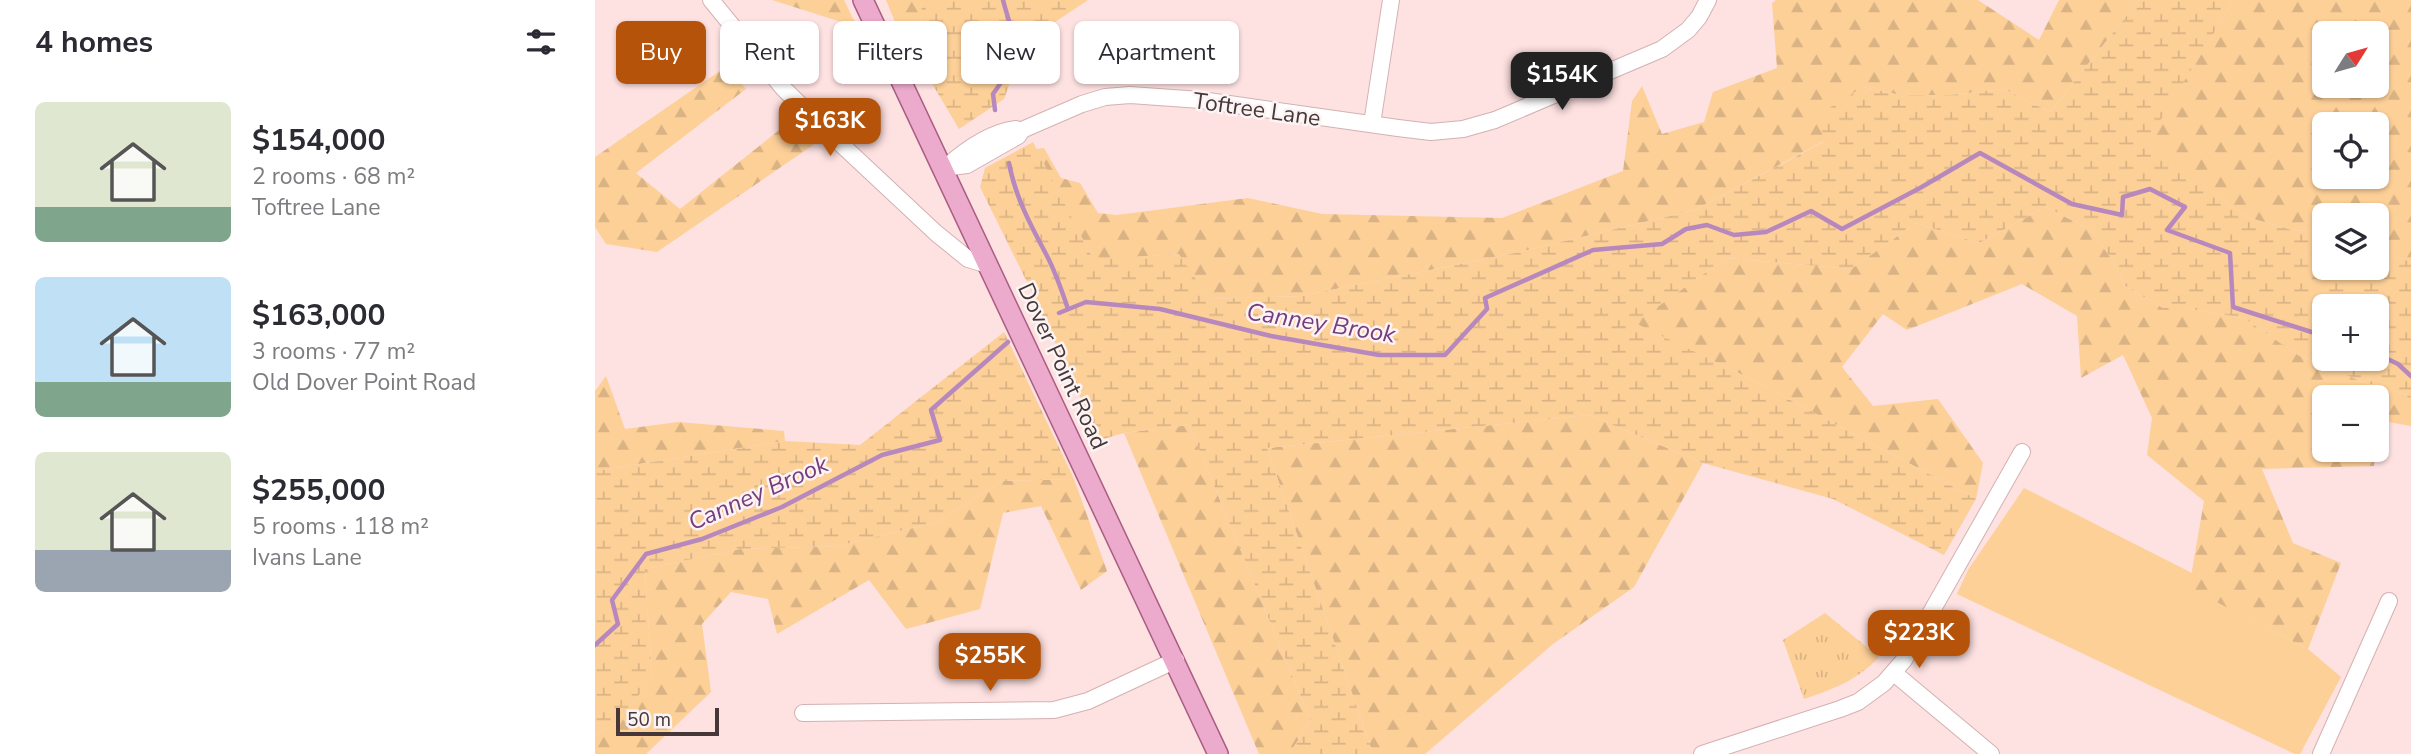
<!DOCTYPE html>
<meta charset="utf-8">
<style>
body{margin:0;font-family:"Nunito Sans",sans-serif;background:#f2f2f3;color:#2b2b33;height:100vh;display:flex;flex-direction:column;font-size:26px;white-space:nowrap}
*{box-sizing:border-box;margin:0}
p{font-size:23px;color:#7c7c81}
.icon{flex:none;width:38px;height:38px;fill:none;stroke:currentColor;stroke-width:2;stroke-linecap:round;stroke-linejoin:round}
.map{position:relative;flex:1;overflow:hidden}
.details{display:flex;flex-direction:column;background:#fff;width:595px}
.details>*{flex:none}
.top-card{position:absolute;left:21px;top:21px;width:665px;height:63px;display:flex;gap:14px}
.needle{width:46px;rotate:53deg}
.tools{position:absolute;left:1717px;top:21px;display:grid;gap:14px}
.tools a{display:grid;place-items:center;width:77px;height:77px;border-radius:10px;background:#fff;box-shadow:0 2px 5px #0004;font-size:35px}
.scale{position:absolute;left:21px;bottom:18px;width:103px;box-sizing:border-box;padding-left:7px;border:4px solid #463738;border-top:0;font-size:19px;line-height:24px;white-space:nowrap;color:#463738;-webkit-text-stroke:5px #fcf4f4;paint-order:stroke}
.price{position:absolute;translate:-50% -60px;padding:0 16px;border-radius:14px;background:#b45309;color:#fff;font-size:23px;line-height:46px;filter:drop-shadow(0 2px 4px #0008)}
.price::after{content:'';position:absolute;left:50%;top:42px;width:21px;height:16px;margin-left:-10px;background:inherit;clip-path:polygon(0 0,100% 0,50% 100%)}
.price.active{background:#222;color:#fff}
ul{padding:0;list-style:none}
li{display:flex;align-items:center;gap:21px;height:175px;padding:0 35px}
li span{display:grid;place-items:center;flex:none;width:196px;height:140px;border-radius:10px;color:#555}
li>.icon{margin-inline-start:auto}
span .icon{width:84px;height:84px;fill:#fffc;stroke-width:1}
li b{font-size:30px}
h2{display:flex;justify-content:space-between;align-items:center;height:84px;padding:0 35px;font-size:30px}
.tag{padding:0 24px;border-radius:10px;background:#fff;box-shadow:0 2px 5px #0004;font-size:24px;line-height:63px}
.tag.active{background:#b45309;color:#fff}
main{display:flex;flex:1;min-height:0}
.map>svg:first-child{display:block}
</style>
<main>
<section class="details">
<h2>4 homes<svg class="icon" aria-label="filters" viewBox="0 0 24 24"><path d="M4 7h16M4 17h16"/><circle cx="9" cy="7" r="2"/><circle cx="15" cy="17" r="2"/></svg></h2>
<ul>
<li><span style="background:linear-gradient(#dfe7d0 75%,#7fa58c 0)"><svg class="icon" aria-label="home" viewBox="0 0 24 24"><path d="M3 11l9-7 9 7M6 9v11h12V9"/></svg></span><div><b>$154,000</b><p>2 rooms · 68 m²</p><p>Toftree Lane</p></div></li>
<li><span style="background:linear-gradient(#bfe0f5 75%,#7fa58c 0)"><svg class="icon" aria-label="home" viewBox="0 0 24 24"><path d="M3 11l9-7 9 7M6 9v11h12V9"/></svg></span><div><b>$163,000</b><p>3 rooms · 77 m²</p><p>Old Dover Point Road</p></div></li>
<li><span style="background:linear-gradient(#dfe7d0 70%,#9aa5b1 0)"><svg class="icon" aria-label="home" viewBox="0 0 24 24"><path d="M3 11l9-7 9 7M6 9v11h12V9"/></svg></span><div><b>$255,000</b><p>5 rooms · 118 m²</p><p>Ivans Lane</p></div></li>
</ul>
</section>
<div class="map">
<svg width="1816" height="754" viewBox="0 0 1816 754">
<defs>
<pattern id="forest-firs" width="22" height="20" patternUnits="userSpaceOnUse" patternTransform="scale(1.75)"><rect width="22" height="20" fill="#fdd098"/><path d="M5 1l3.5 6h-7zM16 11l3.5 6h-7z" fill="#dab384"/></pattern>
<pattern id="wetland-marsh" width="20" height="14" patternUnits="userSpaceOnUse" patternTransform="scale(1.75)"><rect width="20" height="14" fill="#fdd098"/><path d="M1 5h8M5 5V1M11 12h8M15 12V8" fill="none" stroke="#dab384"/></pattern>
<pattern id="park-tufts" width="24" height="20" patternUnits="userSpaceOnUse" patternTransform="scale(1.75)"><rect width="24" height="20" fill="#fdd098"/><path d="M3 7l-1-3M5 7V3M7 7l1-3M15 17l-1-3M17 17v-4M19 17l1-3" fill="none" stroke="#dab384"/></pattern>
</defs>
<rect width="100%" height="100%" fill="#fee1e1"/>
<polygon fill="#fdd098" points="1429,488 1597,573 1595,588 1713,649 1746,677 1705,754 1700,754 1362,594 1373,570"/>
<g fill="url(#forest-firs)" fill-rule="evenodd">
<polygon points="177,0 249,0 262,27"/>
<polygon points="291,0 327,0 323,60 307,39"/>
<polygon points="1181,0 1383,0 1444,40 1464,0 1544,0 1455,112 1409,89 1355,95 1305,95 1268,87 1229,141 1100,210 920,253 706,296 614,299 583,254 498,260 441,149 449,148 466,178 485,183 503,213 522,215 653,198 727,214 907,218 1028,171 1037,101 1047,86 1067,134 1109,122 1118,92 1182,68 1177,3"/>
<path d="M 1639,0 L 1816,0 L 1816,262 L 1782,250 L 1782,215 L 1729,215 L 1729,232 L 1697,230 L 1651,217 L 1551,142 ZM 1729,33 L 1782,33 L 1782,86 L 1729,86 ZM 1729,124 L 1782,124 L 1782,177 L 1729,177 Z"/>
<polygon points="132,66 151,89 41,173 85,209 202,116 224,141 62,252 11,244 0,227 0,157"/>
<polygon points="1451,207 1496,230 1518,261 1530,286 1568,308 1590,308 1649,318 1703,355 1768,382 1816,396 1816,426 1782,420 1782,397 1729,397 1729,450 1780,450 1779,466 1667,469 1698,543 1746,563 1713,649 1594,588 1609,501 1552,455 1557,418 1528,355 1486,378 1482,316 1427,284 1312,330 1288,314 1247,367 1278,406 1343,399 1388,463 1381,499 1156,379 1039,323 1131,258 1256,269 1321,223 1384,243"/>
<polygon points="11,376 30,429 83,422 189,431 190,441 0,471 0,391"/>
<polygon points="994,415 1108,463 1039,587 958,644 830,754 778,754 672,448"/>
<polygon points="594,425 716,721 694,754 664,754 529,433"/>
<polygon points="479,479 512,571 486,590 446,506 408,513 385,609 311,629 274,580 182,634 173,599 136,592 107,624 116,692 51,754 0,754 0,736 22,722 57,679 50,569 145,549 242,546 343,522 407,481"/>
</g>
<g fill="url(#wetland-marsh)" fill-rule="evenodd">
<polygon points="327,0 493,0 430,42 409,99 364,129 323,60"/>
<path d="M 1544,0 L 1639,0 L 1552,142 L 1651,217 L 1697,230 L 1729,232 L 1729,268 L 1782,268 L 1782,250 L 1816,262 L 1816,396 L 1768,382 L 1703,355 L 1649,318 L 1590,308 L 1568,308 L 1530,286 L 1518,261 L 1496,230 L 1451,207 L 1384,243 L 1321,223 L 1256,269 L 1131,258 L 1040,323 L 1156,379 L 1381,499 L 1349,555 L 1238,499 L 1108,463 L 994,415 L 672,448 L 778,754 L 694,754 L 716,721 L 594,425 L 529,433 L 505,440 L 433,284 L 385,187 L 390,168 L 438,142 L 498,259 L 584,254 L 614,299 L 706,296 L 920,253 L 1100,210 L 1228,142 L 1226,113 L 1268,87 L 1305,95 L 1355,95 L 1409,89 L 1455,112 ZM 1729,306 L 1782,306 L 1782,359 L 1729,359 Z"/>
<polygon points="409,332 479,479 407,481 343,522 242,546 145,549 50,569 57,679 22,722 0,736 0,471 190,441 265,445"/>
</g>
<path fill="url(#park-tufts)" d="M 1230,613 L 1284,657 C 1263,680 1238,689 1209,699 L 1188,640 Z"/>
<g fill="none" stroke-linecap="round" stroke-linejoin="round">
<g stroke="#b688bd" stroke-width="4.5">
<path d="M 400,110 L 398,94 C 431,48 421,50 408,0"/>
<path d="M 414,163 C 420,196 435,224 451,254 C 460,271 467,291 473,309"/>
<polyline points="464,313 491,302 565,309 676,336 784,355 850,355 892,309 890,298 998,250 1067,244 1091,229 1112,225 1139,235 1171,232 1216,211 1247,229 1325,188 1385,153 1477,204 1527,215 1528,197 1555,189 1590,207 1572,230 1635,253 1638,307 1729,336"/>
<polyline points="1782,354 1803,364 1816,376"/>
<polyline points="0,645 23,624 17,600 51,554 107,539 187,507 287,455 345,440 336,410 413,342"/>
</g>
<g stroke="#d4b1b1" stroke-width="18">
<g id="minor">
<polyline points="116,0 188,88 232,131 341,233 373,259 393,265"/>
<polyline points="777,124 796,0"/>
<polyline points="349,168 372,165 423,136 427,130 487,104 510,97 535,95 606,100 803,128 836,132 868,129 900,120 1067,49 1093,30 1104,17 1113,0"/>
<path d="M 350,168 C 369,151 396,132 421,129"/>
<polyline points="1299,673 1396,754"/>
<polyline points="208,713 459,710 493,701 581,660"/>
<polyline points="1107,754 1245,709 1263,702 1289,683 1309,660 1427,452"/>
<polyline points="1726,754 1794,601"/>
</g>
</g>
<g stroke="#aa5d82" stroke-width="22">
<polyline id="major" points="268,0 623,754"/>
</g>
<use href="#minor" stroke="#fff" stroke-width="16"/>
<use href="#major" stroke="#ecaacc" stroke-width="19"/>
</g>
<g text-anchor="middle" stroke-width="5" stroke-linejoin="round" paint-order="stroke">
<g font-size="23" fill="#463738" stroke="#fcf4f4">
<text transform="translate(662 109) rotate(8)" y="8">Toftree Lane</text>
<text transform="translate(468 366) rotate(65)" y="8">Dover Point Road</text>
</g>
<g font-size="24" font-style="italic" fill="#753c7e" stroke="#fcf4f4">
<text transform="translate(726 323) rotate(9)" y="8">Canney Brook</text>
<text transform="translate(163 493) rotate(-24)" y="8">Canney Brook</text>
</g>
</g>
</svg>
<div class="tools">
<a><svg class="needle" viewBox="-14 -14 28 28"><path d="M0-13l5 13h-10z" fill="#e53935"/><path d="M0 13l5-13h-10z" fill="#7c7c81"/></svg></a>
<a><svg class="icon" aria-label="locate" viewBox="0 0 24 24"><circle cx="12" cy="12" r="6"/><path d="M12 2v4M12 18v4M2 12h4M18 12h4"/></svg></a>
<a><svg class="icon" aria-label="layers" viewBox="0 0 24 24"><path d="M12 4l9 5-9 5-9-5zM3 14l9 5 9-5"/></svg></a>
<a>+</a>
<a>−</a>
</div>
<div class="scale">50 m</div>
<b class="price active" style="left:967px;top:112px">$154K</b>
<b class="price" style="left:235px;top:158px">$163K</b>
<b class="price" style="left:1324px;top:670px">$223K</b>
<b class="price" style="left:395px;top:693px">$255K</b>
<div class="top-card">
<a class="tag active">Buy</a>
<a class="tag">Rent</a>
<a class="tag">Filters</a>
<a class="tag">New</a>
<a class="tag">Apartment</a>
</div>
</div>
</main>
